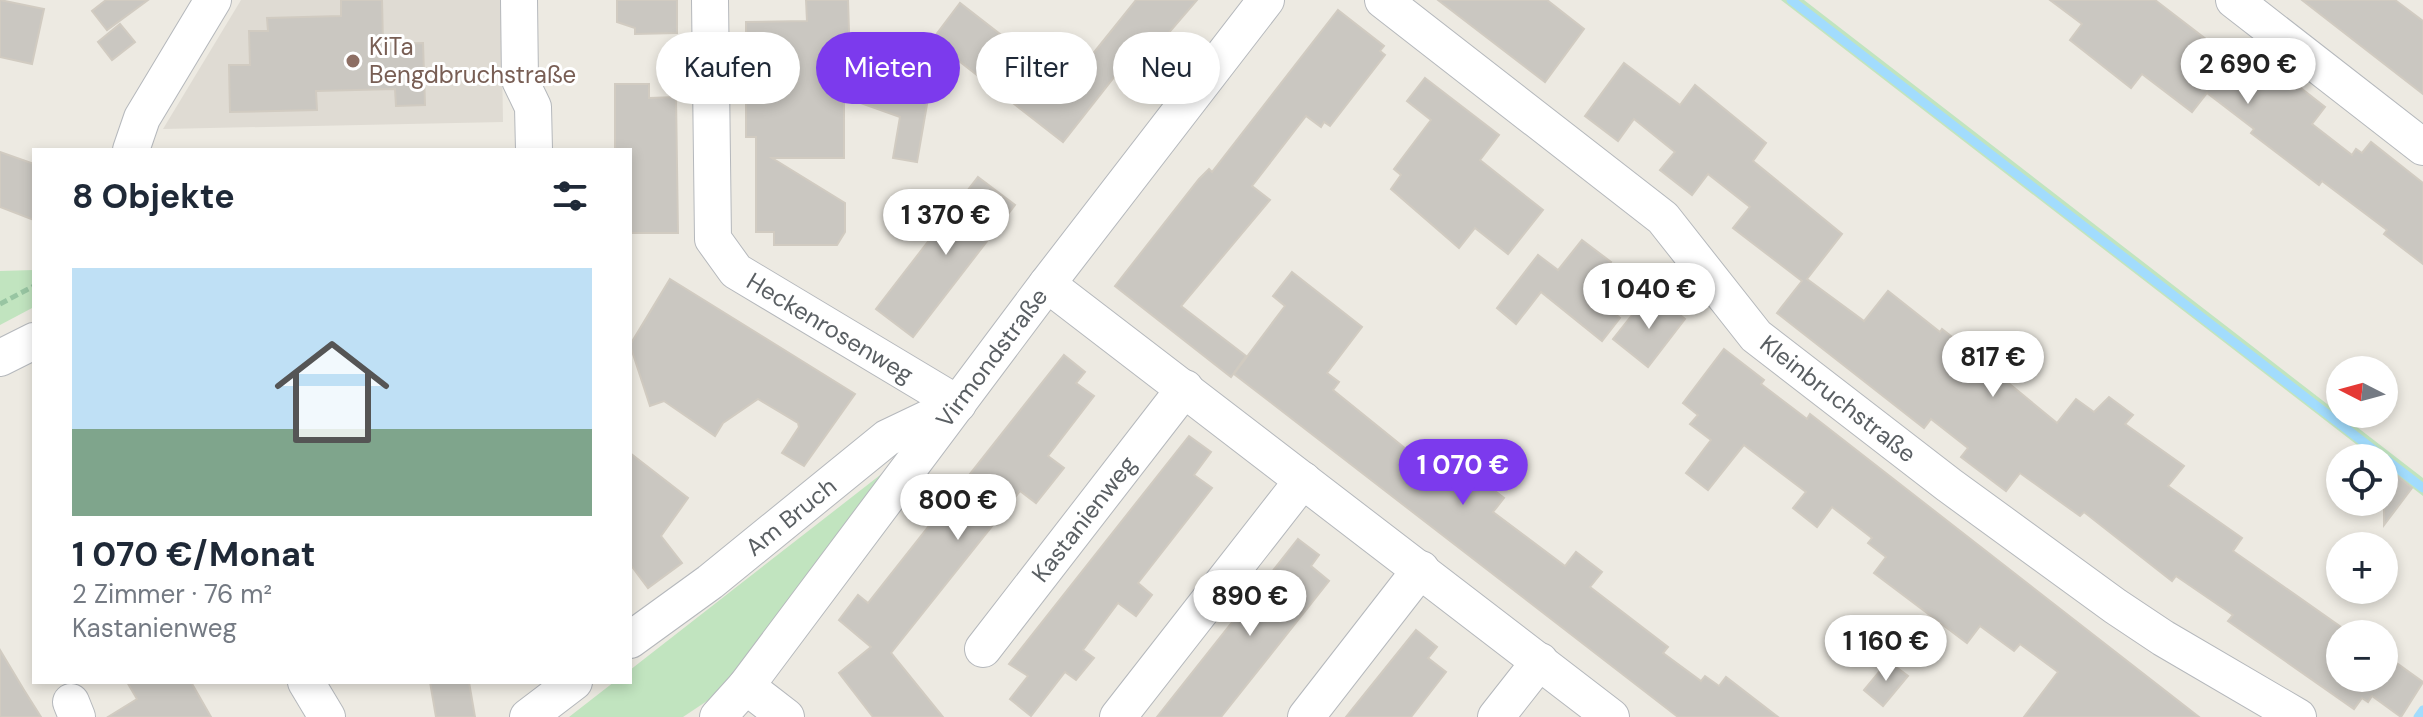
<!DOCTYPE html>
<html lang="de">
<meta charset="utf-8">
<style>
body{margin:0;font-family:"DM Sans",sans-serif;background:#f2f2f3;color:#1f2937;height:100vh;display:flex;flex-direction:column;font-size:30px;white-space:nowrap}
*{box-sizing:border-box;margin:0}
p{font-size:26px;color:#747a83}
.icon{flex:none;width:44px;height:44px;fill:none;stroke:currentColor;stroke-width:2;stroke-linecap:round;stroke-linejoin:round}
.map{position:relative;flex:1;overflow:hidden}
.sheet{position:absolute;left:32px;top:148px;width:600px;height:536px;display:flex;flex-direction:column;background:#fff;border-radius:0px;box-shadow:0 4px 12px #0003}
.sheet>*{flex:none}
.guide{position:absolute;left:656px;top:32px;width:760px;height:72px;display:flex;gap:16px}
.needle{width:52px;rotate:276deg}
.buttons{position:absolute;left:2326px;top:356px;display:grid;gap:16px}
.buttons a{display:grid;place-items:center;width:72px;height:72px;border-radius:50%;background:#fff;box-shadow:0 4px 12px #0003;font-size:40px}
.price{position:absolute;translate:-50% -68px;padding:0 18px;border-radius:28px;background:#fff;color:#222;font-size:26px;line-height:52px;filter:drop-shadow(0 2px 4px #0008)}
.price::after{content:'';position:absolute;left:50%;top:48px;width:24px;height:18px;margin-left:-12px;background:inherit;clip-path:polygon(0 0,100% 0,50% 100%)}
.price.active{background:#7c3aed;color:#fff}
ul{padding:0;list-style:none}
li{display:grid;align-content:center;gap:16px;height:424px;padding:0 40px}
li+li{border-top:2px solid #e0e1e3}
li span{display:grid;place-items:center;height:248px;border-radius:0px;color:#555}
li>.icon{margin-inline-start:auto}
span .icon{width:144px;height:144px;fill:#fffc;stroke-width:1}
li b{font-size:34px}
h2{display:flex;justify-content:space-between;align-items:center;height:96px;padding:0 40px;font-size:34px}
.chip{padding:0 28px;border-radius:36px;background:#fff;box-shadow:0 4px 12px #0003;font-size:28px;line-height:72px}
.chip.active{background:#7c3aed;color:#fff}
.map>svg:first-child{display:block}
</style>
<div class="map">
<svg width="2423" height="717" viewBox="0 0 2423 717">
<rect width="100%" height="100%" fill="#edeae2"/>
<polygon fill="#dfdbd3" points="241,0 501,0 503,122 163,129"/>
<g fill="#c1e4bf">
<polygon points="1781,0 1804,0 2423,478 2423,496 2384,466 2384,458 2374,458"/>
<polygon points="34,270 34,307 0,325 0,271"/>
<polygon points="893,465 716,695 683,717 569,717 614,682 630,682 630,670"/>
</g>
<g fill="none" stroke-linecap="round" stroke-linejoin="round">
<g stroke="#a2dcfd" stroke-width="9">
<polyline points="1791,0 2423,488"/>
<polyline points="2418,717 2423,710"/>
</g>
</g>
<g fill="#cac7c1" stroke="#d1cbc1" stroke-width="2">
<polygon points="0,0 44,9 32,64 0,57"/>
<polygon points="106,0 148,0 107,30 92,11"/>
<polygon points="341,0 382,0 383,44 423,43 425,105 396,106 395,89 316,91 317,110 230,112 229,65 250,65 249,31 268,31 267,18 341,16"/>
<polygon points="617,0 677,0 677,33 635,34 635,28 617,22"/>
<polygon points="806,0 848,0 850,62 859,62 859,67 895,81 930,87 917,162 893,158 900,117 844,97 844,158 772,158 845,203 845,232 837,245 774,245 774,232 756,232 756,137 746,137 746,22 807,21"/>
<polygon points="1136,0 1197,0 1129,79 1119,71 1063,142 932,40 960,3 1067,86"/>
<polygon points="1438,0 1547,0 1584,29 1545,82"/>
<polygon points="2050,0 2155,0 2232,59 2235,55 2266,79 2275,68 2325,107 2312,124 2352,155 2356,149 2362,153 2371,142 2423,183 2423,264 2384,234 2387,230 2322,181 2319,185 2251,133 2254,129 2207,93 2192,112 2142,74 2131,88 2070,40 2082,24"/>
<polygon points="2302,0 2395,0 2423,21 2423,94"/>
<polygon points="1338,10 1384,46 1380,51 1385,55 1330,126 1324,122 1321,127 1306,116 1252,186 1270,200 1181,306 1246,356 1231,377 1115,286 1199,179 1209,169 1212,172"/>
<polygon points="120,24 135,42 112,60 98,42"/>
<polygon points="1624,63 1680,105 1695,85 1766,143 1753,161 1842,234 1807,279 1864,321 1888,291 1940,332 1942,329 1961,344 2057,423 2076,399 2094,412 2109,397 2133,415 2125,424 2184,466 2168,486 2242,538 2233,551 2351,634 2340,634 2340,678 2384,678 2384,654 2423,682 2401,717 2372,696 2368,702 2362,698 2354,709 2228,621 2233,615 2176,576 2172,581 2084,512 2080,516 2020,473 2006,491 1961,457 1968,448 1931,419 1924,428 1777,313 1802,281 1733,228 1750,207 1708,174 1692,195 1660,170 1675,152 1634,119 1618,141 1585,116"/>
<polygon points="1425,78 1499,135 1480,160 1543,210 1508,254 1475,228 1459,248 1391,189 1401,175 1394,169 1431,120 1407,101"/>
<polygon points="615,84 649,84 649,98 676,97 678,233 630,233 630,150 615,150"/>
<polygon points="0,152 34,164 34,220 0,207"/>
<polygon points="978,177 1015,205 913,337 876,309"/>
<polygon points="1582,240 1611,262 1589,292 1620,318 1602,341 1541,292 1516,324 1497,308 1538,255 1558,270"/>
<polygon points="1292,272 1362,327 1327,373 1339,382 1333,390 1448,483 1452,478 1468,491 1478,478 1504,498 1493,512 1565,566 1576,552 1602,572 1590,587 1668,647 1663,653 1701,681 1705,676 1719,686 1726,677 1778,717 1678,717 1234,374 1285,306 1273,296"/>
<polygon points="670,279 855,394 804,466 782,453 799,427 798,423 758,399 723,423 715,436 664,401 650,406 630,345"/>
<polygon points="1656,296 1685,319 1648,367 1613,339 1640,305 1646,309"/>
<polygon points="1724,349 1764,380 1761,384 1807,419 1810,414 2199,717 2024,717 2058,672 2020,644 2014,651 1980,626 1967,643 1874,573 1886,557 1868,543 1872,538 1832,507 1817,527 1793,508 1806,492 1744,445 1708,490 1686,473 1711,440 1690,424 1698,415 1683,403"/>
<polygon points="1064,355 1085,372 1076,383 1094,396 1048,456 1064,468 1036,503 1020,491 891,653 943,717 873,717 839,673 871,647 839,620 858,595 868,603"/>
<polygon points="1189,436 1211,452 1194,475 1212,488 1138,583 1152,595 1136,616 1118,603 1083,650 1094,658 1076,680 1065,672 1031,716 1010,699 1028,676 1009,664"/>
<polygon points="630,453 688,498 661,536 682,563 648,588 630,564"/>
<polygon points="2384,465 2412,488 2384,525"/>
<polygon points="1298,539 1319,555 1311,566 1329,581 1221,717 1157,717"/>
<polygon points="1416,630 1437,647 1428,658 1446,672 1411,717 1346,717"/>
<polygon points="0,650 24,690 41,717 0,717"/>
<polygon points="1888,661 1908,676 1883,706 1864,690"/>
<polygon points="127,682 191,682 211,717 108,717 137,699"/>
<polygon points="430,682 469,682 475,717 436,717"/>
</g>
<g fill="none" stroke-linecap="round" stroke-linejoin="round">
<g stroke="#b5b8bc" stroke-width="38">
<g id="minor">
<polyline points="519,0 520,80 533,107 534,150"/>
<polyline points="710,0 713,239 736,271 958,404"/>
<polyline points="1383,0 1663,218 1756,336 1949,485 2115,606 2163,638 2298,717"/>
<polyline points="2234,0 2423,147"/>
<polyline points="131,150 142,118 213,0"/>
<polyline points="1047,284 1611,717"/>
<polyline points="0,358 34,341"/>
<polyline points="630,640 710,582 887,438 952,407"/>
<polyline points="983,649 1185,388"/>
<polyline points="306,682 327,717"/>
<polyline points="746,686 786,717"/>
<polyline points="71,702 77,717"/>
<polyline points="528,717 574,682"/>
<polyline points="718,717 746,686 1047,284 1266,0"/>
<polyline points="1118,717 1303,480"/>
<polyline points="1306,717 1421,569"/>
<polyline points="1496,717 1540,661"/>
</g>
</g>
<polyline stroke="#98c5a2" stroke-width="5" stroke-dasharray="8 4" stroke-linecap="butt" points="0,304 34,286"/>
<use href="#minor" stroke="#fff" stroke-width="36"/>
</g>
<circle fill="#8d6e63" stroke="#fff" stroke-width="3" cx="353" cy="61" r="8"/>
<g text-anchor="middle" stroke-width="6" stroke-linejoin="round" paint-order="stroke">
<g font-size="24" fill="#785e54" stroke="#fff" text-anchor="start">
<text x="369" y="55">KiTa<tspan x="369" dy="28">Bengdbruchstraße</tspan></text>
</g>
<g font-size="24" fill="#5a5f63" stroke="#fff">
<text transform="translate(830 328) rotate(31)" y="8">Heckenrosenweg</text>
<text transform="translate(992 358) rotate(-53)" y="8">Virmondstraße</text>
<text transform="translate(1838 399) rotate(38)" y="8">Kleinbruchstraße</text>
<text transform="translate(791 517) rotate(-39)" y="8">Am Bruch</text>
<text transform="translate(1084 519) rotate(-52)" y="8">Kastanienweg</text>
</g>
</g>
</svg>
<div class="buttons">
<a><svg class="needle" viewBox="-14 -14 28 28"><path d="M0-13l5 13h-10z" fill="#e53935"/><path d="M0 13l5-13h-10z" fill="#747a83"/></svg></a>
<a><svg class="icon" aria-label="locate" viewBox="0 0 24 24"><circle cx="12" cy="12" r="6"/><path d="M12 2v4M12 18v4M2 12h4M18 12h4"/></svg></a>
<a>+</a>
<a>−</a>
</div>
<b class="price" style="left:2248px;top:106px">2 690 €</b>
<b class="price" style="left:946px;top:257px">1 370 €</b>
<b class="price" style="left:1649px;top:331px">1 040 €</b>
<b class="price" style="left:1993px;top:399px">817 €</b>
<b class="price active" style="left:1463px;top:507px">1 070 €</b>
<b class="price" style="left:958px;top:542px">800 €</b>
<b class="price" style="left:1250px;top:638px">890 €</b>
<b class="price" style="left:1886px;top:683px">1 160 €</b>
<div class="guide">
<a class="chip">Kaufen</a>
<a class="chip active">Mieten</a>
<a class="chip">Filter</a>
<a class="chip">Neu</a>
</div>
<section class="sheet">
<h2>8 Objekte<svg class="icon" aria-label="filters" viewBox="0 0 24 24"><path d="M4 7h16M4 17h16"/><circle cx="9" cy="7" r="2"/><circle cx="15" cy="17" r="2"/></svg></h2>
<ul>
<li><span style="background:linear-gradient(#bfe0f5 65%,#7fa58c 0)"><svg class="icon" aria-label="home" viewBox="0 0 24 24"><path d="M3 11l9-7 9 7M6 9v11h12V9"/></svg></span><div><b>1 070 €/Monat</b><p>2 Zimmer · 76 m²</p><p>Kastanienweg</p></div></li>
</ul>
</section>
</div>
